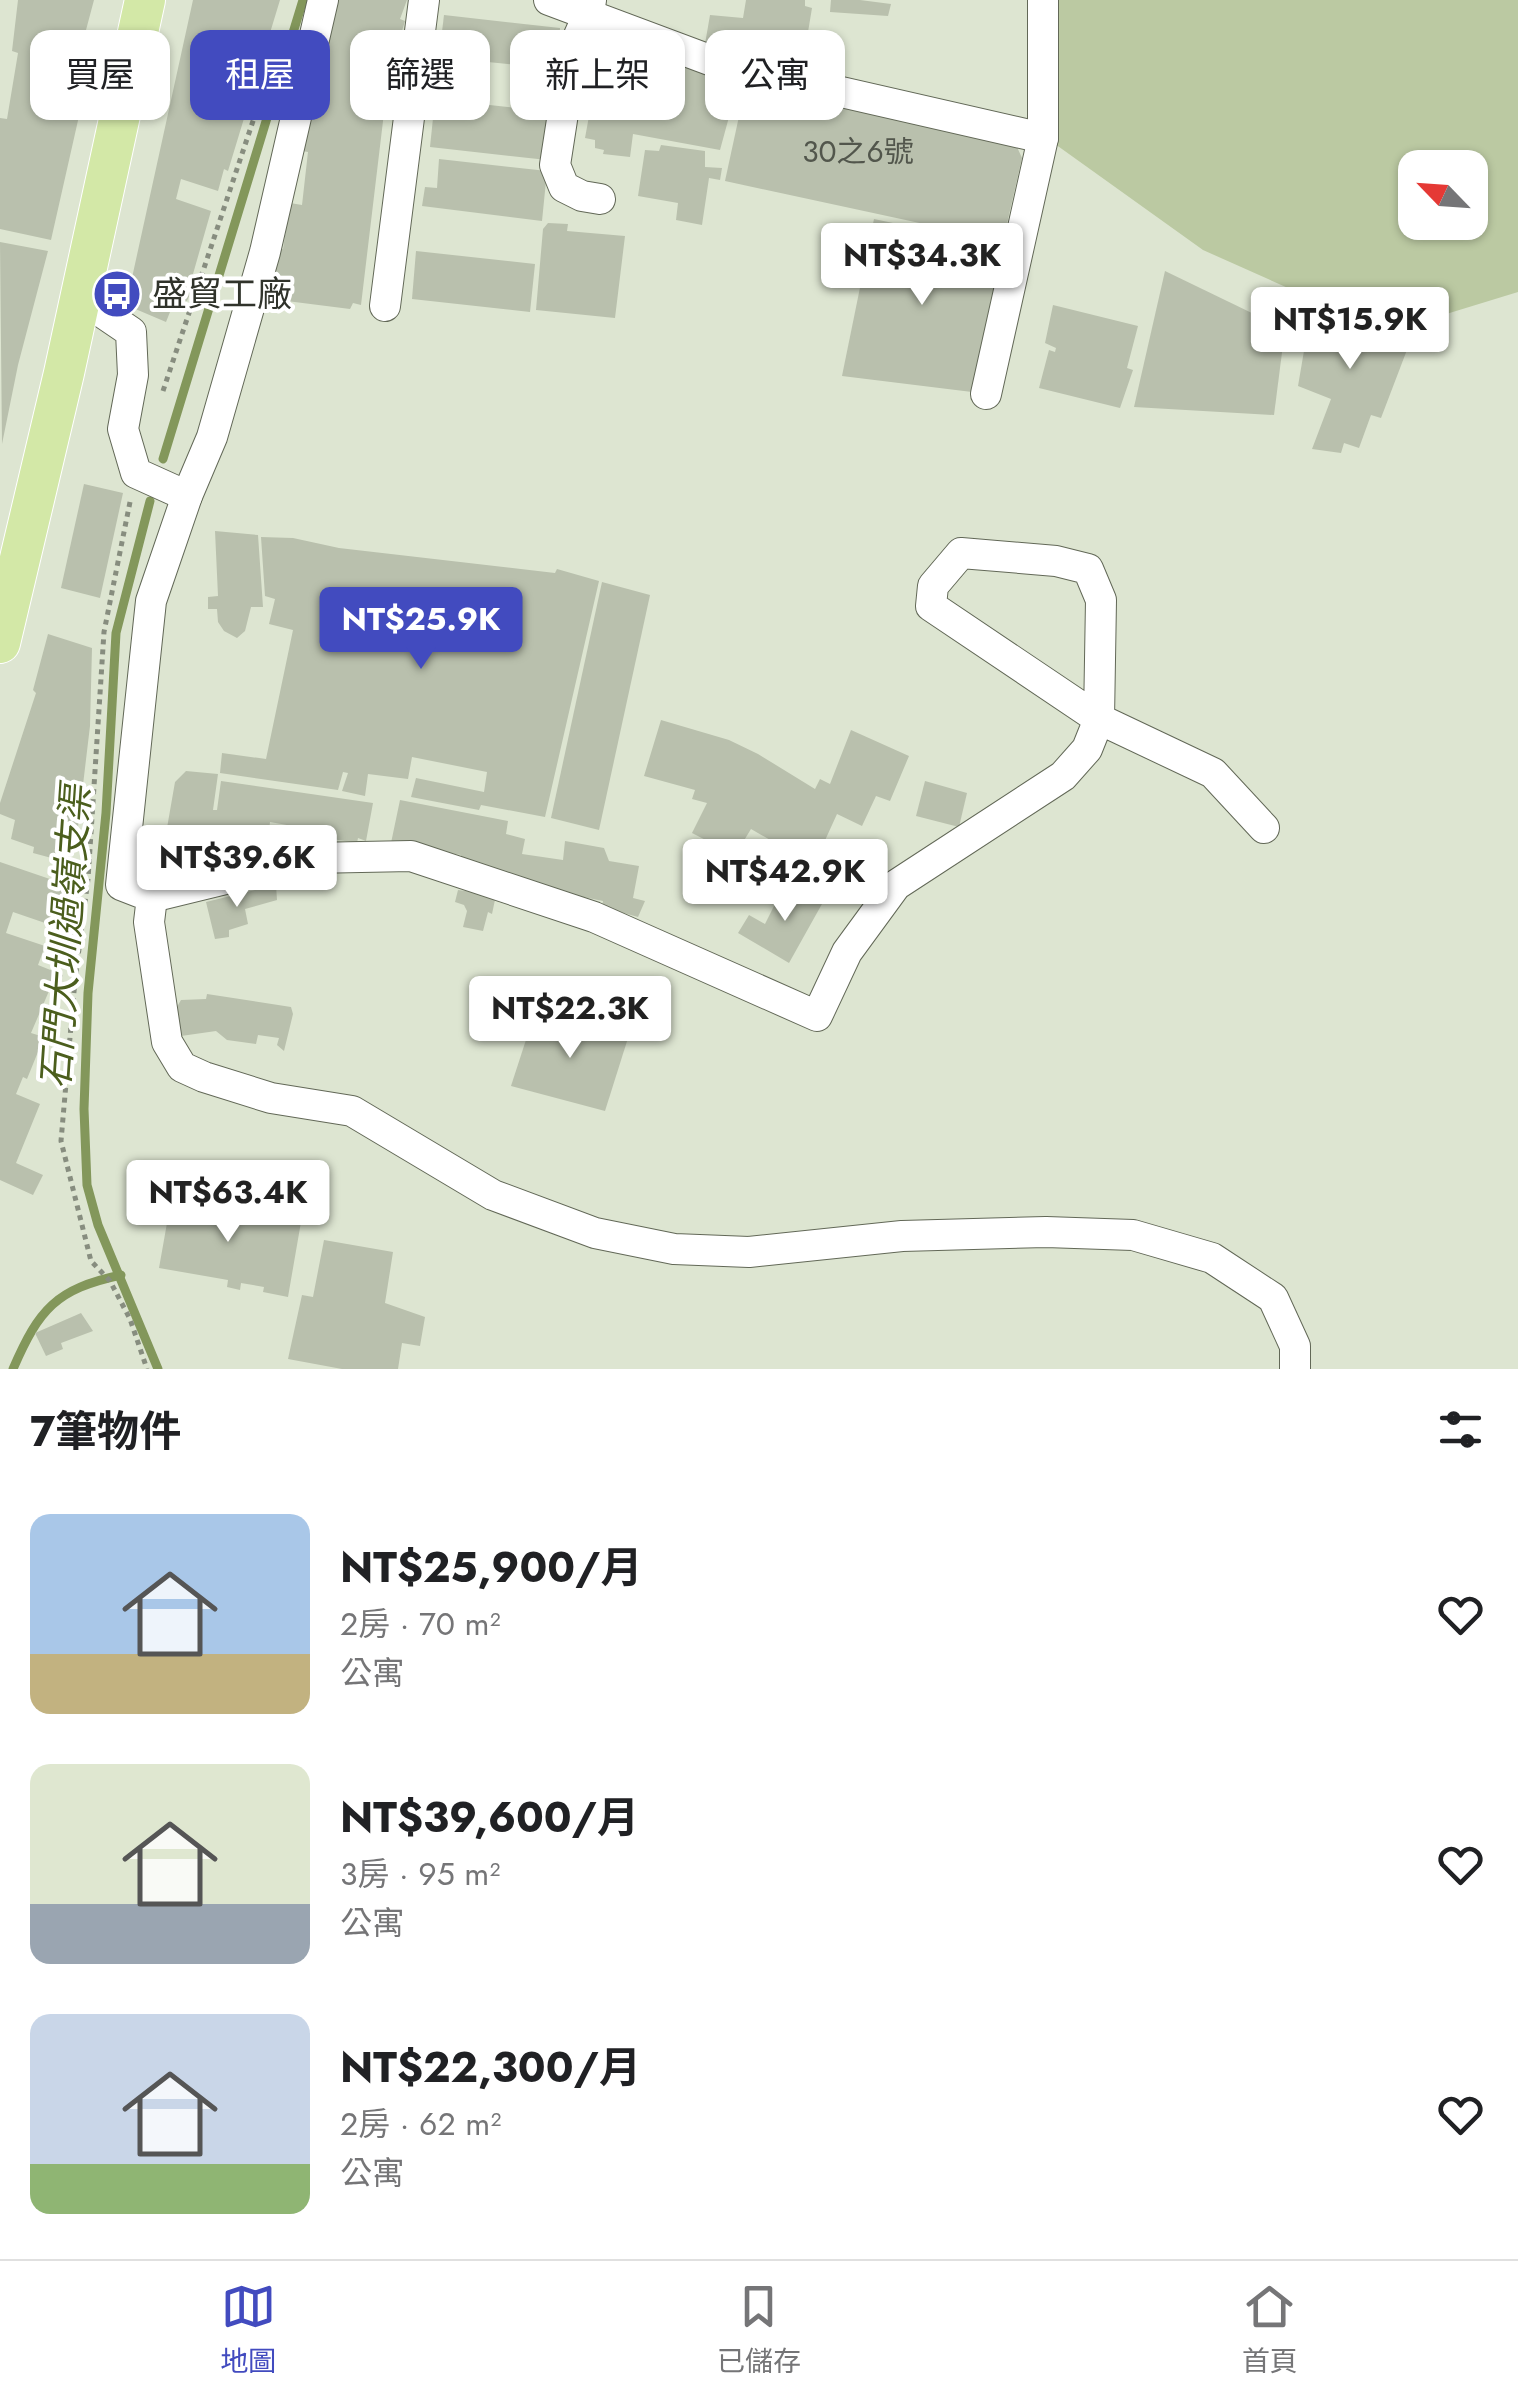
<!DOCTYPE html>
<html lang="zh-TW">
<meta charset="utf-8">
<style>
body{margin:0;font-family:Jost,"Noto Sans TC",sans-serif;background:#f6f6f6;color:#202124;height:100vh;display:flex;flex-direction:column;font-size:38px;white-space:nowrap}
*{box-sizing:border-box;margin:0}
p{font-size:32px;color:#757577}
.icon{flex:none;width:55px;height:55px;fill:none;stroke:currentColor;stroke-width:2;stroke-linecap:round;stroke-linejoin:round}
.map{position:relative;height:1369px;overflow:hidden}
.details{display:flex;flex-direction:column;background:#fff;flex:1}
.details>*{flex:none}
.hud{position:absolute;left:30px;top:30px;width:1000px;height:90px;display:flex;gap:20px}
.needle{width:65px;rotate:295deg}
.controls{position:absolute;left:1398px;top:150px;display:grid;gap:20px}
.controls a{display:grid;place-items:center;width:90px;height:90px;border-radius:20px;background:#fff;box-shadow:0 2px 8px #0004;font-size:50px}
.price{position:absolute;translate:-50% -85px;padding:0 22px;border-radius:10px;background:#fff;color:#222;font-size:32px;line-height:65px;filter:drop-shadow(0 2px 5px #0008)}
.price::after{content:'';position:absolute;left:50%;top:60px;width:30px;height:22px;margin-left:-15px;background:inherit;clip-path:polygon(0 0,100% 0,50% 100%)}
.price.selected{background:#424bbf;color:#fff}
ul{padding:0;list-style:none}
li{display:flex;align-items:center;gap:30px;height:250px;padding:0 30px}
li span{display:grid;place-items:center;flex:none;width:280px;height:200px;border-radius:20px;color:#555}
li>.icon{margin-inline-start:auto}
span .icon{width:120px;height:120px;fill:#fffc;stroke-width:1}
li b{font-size:42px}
h2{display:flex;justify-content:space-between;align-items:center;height:120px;padding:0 30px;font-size:42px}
.pill{padding:0 35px;border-radius:20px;background:#fff;box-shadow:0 2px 8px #0004;font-size:35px;line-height:90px}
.pill.selected{background:#424bbf;color:#fff}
.dock{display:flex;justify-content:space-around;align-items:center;height:140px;border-top:2px solid #e0e0e0;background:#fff;font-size:28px;color:#757577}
.dock a{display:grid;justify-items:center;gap:5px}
.dock .selected{color:#424bbf}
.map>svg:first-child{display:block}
</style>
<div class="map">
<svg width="1518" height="1369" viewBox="0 0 1518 1369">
<rect width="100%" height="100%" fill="#dde5d1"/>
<path fill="#bbc9a2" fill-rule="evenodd" d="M 1049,0 L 1518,0 L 1518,292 L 1443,315 L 1347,297 L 1297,292 L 1203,250 L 1055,144 ZM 1415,168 L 1470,168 L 1470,222 L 1415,222 Z"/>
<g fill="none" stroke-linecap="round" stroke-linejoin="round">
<g stroke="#83975b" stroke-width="9">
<polyline points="163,459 303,0"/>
<polyline points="150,501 116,633 106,813 88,993 84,1109 87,1185 98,1225 158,1369"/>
<path d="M 13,1369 C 39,1309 56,1289 121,1275"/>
</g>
</g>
<g fill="#b9c0ad">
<polygon points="18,0 94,0 82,45 93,50 82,86 86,85 51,240 0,229 0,118 7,119 18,53 12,51"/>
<polygon points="193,0 280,0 228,171 224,169 218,191 181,179 176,199 211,211 193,274 198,275 187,301 176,297 166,322 126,305"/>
<polygon points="329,0 407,0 400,19 405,21 397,48 392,46 361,305 353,303 350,309 271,299 277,248 283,249 290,203 302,205 308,152 296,150 301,104 321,105 321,100 314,99 316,80 323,81 329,46 322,43"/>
<polygon points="746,0 805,0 805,6 812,8 803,62 705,44 710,15 743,18"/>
<polygon points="831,0 860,0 891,4 888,16 830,12"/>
<polygon points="444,15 560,28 557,69 439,57"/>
<polygon points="604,34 726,82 738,84 720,150 633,134 630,157 603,154 604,150 595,148 595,140 585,138"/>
<polygon points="746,84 1017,147 1022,158 1003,241 725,181"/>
<polygon points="435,99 554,112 547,160 430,147"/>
<polygon points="661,145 705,151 705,167 722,168 720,180 709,178 702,225 676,220 678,203 638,196 645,150 659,151"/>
<polygon points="439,159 547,171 542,221 422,206 425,187 437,188"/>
<polygon points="874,219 1002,246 972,392 842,376"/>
<polygon points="548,223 568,224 567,231 625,236 615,318 536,310 543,229"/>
<polygon points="0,242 48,251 18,365 2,444"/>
<polygon points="416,251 535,264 530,312 412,299"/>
<polygon points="1165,271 1285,329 1274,415 1134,407"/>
<polygon points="1312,304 1357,320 1361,311 1401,328 1398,335 1410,342 1381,418 1371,415 1359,448 1344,443 1341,453 1312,449 1331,399 1298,386"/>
<polygon points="1053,305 1138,326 1127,368 1133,370 1120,408 1039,388 1049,350 1055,352 1056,348 1045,343"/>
<polygon points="84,484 123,493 100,598 61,588"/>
<polygon points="215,531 258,535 263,607 251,607 245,631 237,638 224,631 218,622 217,609 208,609 208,597 218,596"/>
<polygon points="261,537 293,538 339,548 555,573 557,569 599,581 545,817 481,805 479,810 411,797 416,778 484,792 487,772 412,757 408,779 368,774 365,796 342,791 348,773 343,772 338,790 220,773 222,753 266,759 293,630 269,624 275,599 265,596"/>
<polygon points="602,582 650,595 599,830 551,818"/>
<polygon points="48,634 92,648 90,726 75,852 61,847 59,860 33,853 34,847 11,839 15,820 0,814 0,803 36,693 33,690"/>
<polygon points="661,720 729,740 758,754 815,789 820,779 830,784 851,730 909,756 890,801 876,796 862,826 837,814 822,847 779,845 751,829 740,847 734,843 729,852 692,833 707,803 692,799 695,790 644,776"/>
<polygon points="186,771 218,774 213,810 217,810 221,781 373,803 366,841 358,838 357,843 320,837 318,842 296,835 298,827 270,822 268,838 231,834 229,841 216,839 215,844 208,842 210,832 202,834 197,857 203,858 199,876 160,868 175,782"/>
<polygon points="925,781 967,793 959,827 916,816"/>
<polygon points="400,800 508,821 506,834 525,839 522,854 563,860 565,841 604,848 609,861 639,866 633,898 645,901 638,917 602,907 603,901 523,885 460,861 461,855 391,843"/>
<polygon points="0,862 82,890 73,908 81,911 70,937 46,928 48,924 13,912 6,933 45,946 38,965 63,975 55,995 49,991 31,1033 44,1037 27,1079 23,1077 16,1094 40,1104 16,1163 43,1175 33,1195 0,1180"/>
<polygon points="276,885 277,900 245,909 248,924 229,930 229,937 215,939 206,902"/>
<polygon points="810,885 827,895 789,963 738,933 749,915 765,924 777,900 784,902 789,895 799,901"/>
<polygon points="458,890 496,895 492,914 488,912 483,931 463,927 467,911 464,905 455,902"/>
<polygon points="207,994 291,1007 293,1014 284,1051 277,1045 279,1038 258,1035 256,1044 227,1040 216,1031 181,1036 174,1012 181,1000 206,999"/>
<polygon points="536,1009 628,1038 605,1111 511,1086"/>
<polygon points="153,1196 301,1222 288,1297 263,1292 264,1287 241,1283 240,1290 227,1287 228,1280 159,1268 167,1223 149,1219"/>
<polygon points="324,1240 393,1252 385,1303 425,1317 420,1346 402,1343 398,1369 342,1369 288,1359 302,1295 313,1297"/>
<polygon points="81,1313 93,1331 61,1343 63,1349 46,1356 35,1333"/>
</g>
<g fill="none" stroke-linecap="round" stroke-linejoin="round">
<g stroke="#626857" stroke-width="32">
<g id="minor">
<polyline points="323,0 265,252 212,437 187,496 151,601 121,885 152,897 149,922 167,1042 182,1067 204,1077 271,1098 352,1111 493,1195 595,1233 674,1249 749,1252 902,1236 1046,1232 1133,1235 1212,1258 1273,1298 1295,1346 1295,1369"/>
<polyline points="549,0 723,65 1043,138"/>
<polyline points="591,0 589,13 573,49 555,165 564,187 582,196 600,199"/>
<polyline points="81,298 131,332 133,375 123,429 136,473 187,496"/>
<polyline points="385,306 424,0"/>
<polyline points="986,394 1043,138 1043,0"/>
<polyline points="152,897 311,858 411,856 594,917 817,1016 847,952 896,885 1063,776 1087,749 1099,719 1101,600 1088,569 1056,561 961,553 933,586 931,606 1099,719 1213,773 1264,828"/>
</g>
</g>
<g stroke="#fff" stroke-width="42">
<polyline id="major" points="0,643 64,373 145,0"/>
</g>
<g stroke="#878d7f" stroke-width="5" stroke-dasharray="5 5" stroke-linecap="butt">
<polyline points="163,391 283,31"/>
<polyline points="130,502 104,632 88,879 75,980 61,1141 91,1261 110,1281 130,1319 147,1369"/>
</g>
<use href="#minor" stroke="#fff" stroke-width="30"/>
<use href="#major" stroke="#d3e8a7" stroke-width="40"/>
</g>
<defs>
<g id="bus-disc" transform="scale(2.5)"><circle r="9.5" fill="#424bbf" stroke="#fff"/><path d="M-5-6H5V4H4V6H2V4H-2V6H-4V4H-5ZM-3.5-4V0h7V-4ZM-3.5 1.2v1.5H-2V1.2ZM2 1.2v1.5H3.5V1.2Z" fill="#fff"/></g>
</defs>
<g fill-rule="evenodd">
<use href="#bus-disc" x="117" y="294"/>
</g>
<g text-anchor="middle" stroke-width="8" stroke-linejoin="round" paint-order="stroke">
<g font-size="30" fill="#52564c">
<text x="858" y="162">30之6號</text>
</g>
<g font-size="35" fill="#30332b" stroke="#fff" text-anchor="start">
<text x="152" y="306">盛貿工廠</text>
</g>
<g font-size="38" font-style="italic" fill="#4b5e1d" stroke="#fff">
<text transform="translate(66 937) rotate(-86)" y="13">石門大圳過嶺支渠</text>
</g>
</g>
</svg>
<div class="controls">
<a><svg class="needle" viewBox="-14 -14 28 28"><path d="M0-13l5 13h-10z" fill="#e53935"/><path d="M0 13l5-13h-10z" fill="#757577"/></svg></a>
</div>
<b class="price" style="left:922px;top:308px">NT$34.3K</b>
<b class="price" style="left:1350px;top:372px">NT$15.9K</b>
<b class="price selected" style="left:421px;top:672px">NT$25.9K</b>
<b class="price" style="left:237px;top:910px">NT$39.6K</b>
<b class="price" style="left:785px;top:924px">NT$42.9K</b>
<b class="price" style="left:570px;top:1061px">NT$22.3K</b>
<b class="price" style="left:228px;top:1245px">NT$63.4K</b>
<div class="hud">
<a class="pill">買屋</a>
<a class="pill selected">租屋</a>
<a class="pill">篩選</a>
<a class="pill">新上架</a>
<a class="pill">公寓</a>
</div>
</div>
<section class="details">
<h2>7筆物件<svg class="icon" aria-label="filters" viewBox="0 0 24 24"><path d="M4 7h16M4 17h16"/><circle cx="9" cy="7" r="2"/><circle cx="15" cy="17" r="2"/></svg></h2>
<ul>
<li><span style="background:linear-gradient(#a9c7e8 70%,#c2b280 0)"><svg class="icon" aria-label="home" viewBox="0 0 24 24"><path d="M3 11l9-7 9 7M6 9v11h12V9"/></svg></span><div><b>NT$25,900/月</b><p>2房 · 70 m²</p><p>公寓</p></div><svg class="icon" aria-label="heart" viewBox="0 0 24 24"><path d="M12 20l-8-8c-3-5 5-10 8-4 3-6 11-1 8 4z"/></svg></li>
<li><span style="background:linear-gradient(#dfe7d0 70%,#9aa5b1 0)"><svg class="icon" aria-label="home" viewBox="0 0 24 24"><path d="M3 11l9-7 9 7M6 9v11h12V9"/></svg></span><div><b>NT$39,600/月</b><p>3房 · 95 m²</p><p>公寓</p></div><svg class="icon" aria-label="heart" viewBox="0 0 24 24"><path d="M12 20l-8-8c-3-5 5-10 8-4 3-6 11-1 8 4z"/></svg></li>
<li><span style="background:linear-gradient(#c9d6e8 75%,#8fb573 0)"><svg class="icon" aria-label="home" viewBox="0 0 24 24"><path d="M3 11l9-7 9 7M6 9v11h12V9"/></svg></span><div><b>NT$22,300/月</b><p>2房 · 62 m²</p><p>公寓</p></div><svg class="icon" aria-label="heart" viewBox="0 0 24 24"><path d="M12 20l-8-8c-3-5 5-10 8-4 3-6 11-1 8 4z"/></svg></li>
</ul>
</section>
<nav class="dock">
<a class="selected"><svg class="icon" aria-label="map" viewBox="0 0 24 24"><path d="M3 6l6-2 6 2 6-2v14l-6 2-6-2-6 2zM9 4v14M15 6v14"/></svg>地圖</a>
<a><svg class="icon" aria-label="saved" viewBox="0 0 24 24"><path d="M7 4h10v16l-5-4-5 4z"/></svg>已儲存</a>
<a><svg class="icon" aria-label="home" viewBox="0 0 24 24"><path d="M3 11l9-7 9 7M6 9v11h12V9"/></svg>首頁</a>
</nav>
